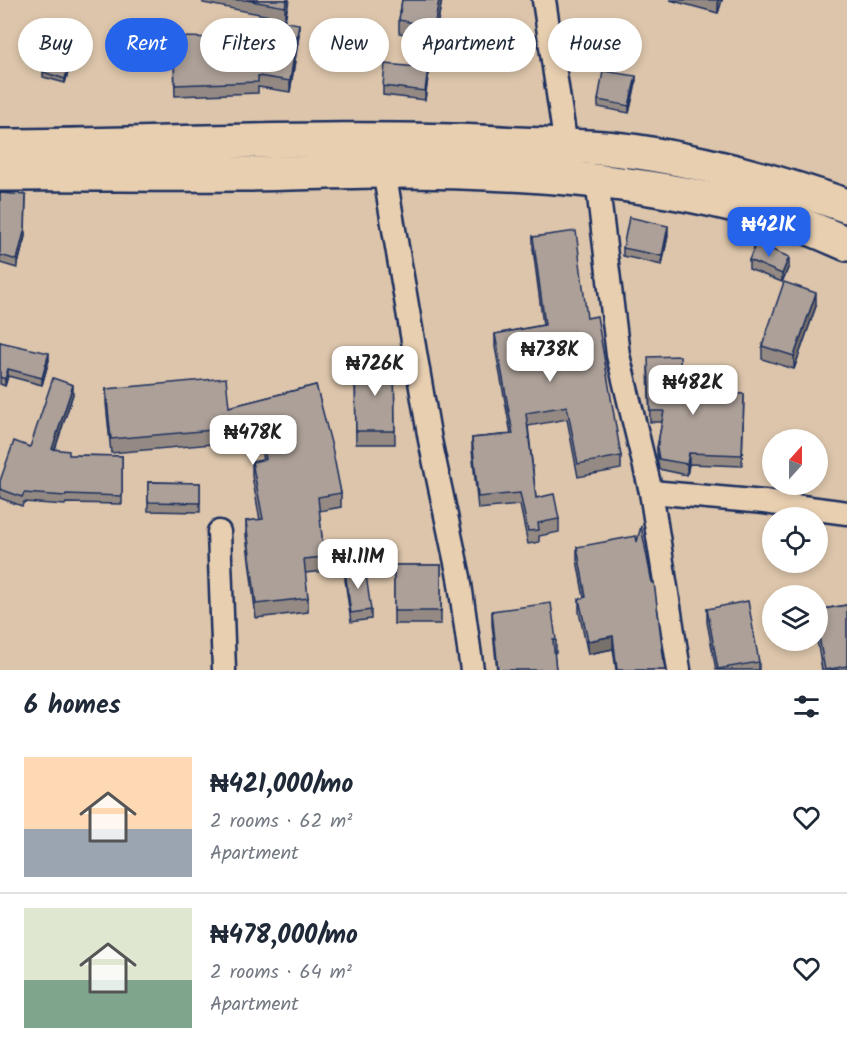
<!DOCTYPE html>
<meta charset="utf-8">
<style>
body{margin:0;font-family:Kalam,sans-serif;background:#f2f2f3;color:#1f2937;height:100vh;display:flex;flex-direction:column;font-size:22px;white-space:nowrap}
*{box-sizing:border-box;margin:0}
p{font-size:20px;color:#747a83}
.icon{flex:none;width:33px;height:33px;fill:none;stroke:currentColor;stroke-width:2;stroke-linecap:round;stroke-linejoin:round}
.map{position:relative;height:670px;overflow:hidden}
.side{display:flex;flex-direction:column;background:#fff;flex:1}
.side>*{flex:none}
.guide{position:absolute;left:18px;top:18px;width:812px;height:54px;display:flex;gap:12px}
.needle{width:39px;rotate:21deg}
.controls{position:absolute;left:762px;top:429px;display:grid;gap:12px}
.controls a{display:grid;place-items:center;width:66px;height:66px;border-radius:50%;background:#fff;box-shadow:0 3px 9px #0003;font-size:30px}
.price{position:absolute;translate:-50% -51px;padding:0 14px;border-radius:12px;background:#fff;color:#222;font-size:20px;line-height:39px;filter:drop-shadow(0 2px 3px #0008)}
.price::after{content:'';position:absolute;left:50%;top:36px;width:18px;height:14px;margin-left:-9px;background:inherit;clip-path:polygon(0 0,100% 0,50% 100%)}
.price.selected{background:#2563eb;color:#fff}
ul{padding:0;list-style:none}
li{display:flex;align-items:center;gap:18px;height:150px;padding:0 24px}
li+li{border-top:2px solid #e0e1e3}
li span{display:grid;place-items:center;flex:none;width:168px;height:120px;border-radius:0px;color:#555}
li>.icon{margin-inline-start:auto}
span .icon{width:72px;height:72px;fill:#fffc;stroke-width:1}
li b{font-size:26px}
h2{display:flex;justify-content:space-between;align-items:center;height:72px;padding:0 24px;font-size:26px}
.pill{padding:0 21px;border-radius:27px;background:#fff;box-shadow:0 3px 9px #0003;font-size:21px;line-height:54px}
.pill.selected{background:#2563eb;color:#fff}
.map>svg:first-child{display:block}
</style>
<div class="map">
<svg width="847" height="670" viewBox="0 0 847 670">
<rect width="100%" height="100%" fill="#dcc5ab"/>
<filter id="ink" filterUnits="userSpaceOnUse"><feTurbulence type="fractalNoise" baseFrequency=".0167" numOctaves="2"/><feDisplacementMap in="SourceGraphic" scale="12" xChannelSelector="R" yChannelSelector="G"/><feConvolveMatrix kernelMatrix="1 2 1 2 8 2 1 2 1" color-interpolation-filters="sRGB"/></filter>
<g filter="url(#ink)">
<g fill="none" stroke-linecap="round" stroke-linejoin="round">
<g stroke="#1b2f5e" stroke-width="27">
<g id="minor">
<polyline points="544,0 566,147"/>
<polyline points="384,171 430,440 459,577 472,670"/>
<polyline points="597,180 618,355 651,492 679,670"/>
<polyline points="651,492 764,502 847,513"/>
<polyline points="219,532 224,670"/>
</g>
</g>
<g stroke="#1b2f5e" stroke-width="38">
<g id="secondary">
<path d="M 0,146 C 173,145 346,134 518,144 C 560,146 604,146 645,153 C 714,164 781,183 847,206"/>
<path d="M 0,174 C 79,173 157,175 236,174 C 285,174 335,171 385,171 C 510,171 637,178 758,211 C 788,219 818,231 847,244"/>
</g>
</g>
<use href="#minor" stroke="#e8cfb0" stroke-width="22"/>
<use href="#secondary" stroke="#e8cfb0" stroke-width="33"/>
</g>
<g fill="#948a83" stroke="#1b2f5e" stroke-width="1.5">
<polygon points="203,0 289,0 285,19 203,3"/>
<polygon points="402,0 442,0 434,40 399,33 399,20"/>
<polygon points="670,0 722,0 718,13"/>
<polygon points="460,34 456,52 437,47 437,43"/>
<polygon points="299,35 290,92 258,87 258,93 175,96 174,59 276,57"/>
<polygon points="70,65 65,83 43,77 43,72"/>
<polygon points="428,77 425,100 383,95 383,86"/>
<polygon points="636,83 629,113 598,107 598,100"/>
<polygon points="0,193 25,236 17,268 0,263"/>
<polygon points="668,235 662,265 623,256 623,248"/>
<polygon points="533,237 587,318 621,456 621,469 578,477 567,419 528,426 536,498 559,519 559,532 539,536 539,542 528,544 520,505 478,509 472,450 472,438 511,434 495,347 495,334 543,325 533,249"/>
<polygon points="749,260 789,266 782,282 749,269"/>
<polygon points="816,306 794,369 762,359 762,346"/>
<polygon points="0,342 49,360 42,385 8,376 5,386 0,384"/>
<polygon points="394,362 395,444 356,444 355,363"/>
<polygon points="648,368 681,392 744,394 742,466 689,464 687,475 659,469 657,459 657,448 662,422 650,422"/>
<polygon points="316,385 341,493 341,507 319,511 324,557 324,571 305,573 308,598 308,612 256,618 246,535 246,521 260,520 252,476 252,462 263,460 258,440 111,453 106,403 106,389 229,407"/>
<polygon points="73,394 55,449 69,455 122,456 122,504 66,503 65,505 24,502 22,506 0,498 0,481 30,447"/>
<polygon points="148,482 200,483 200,512 148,511"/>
<polygon points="577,547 665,670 616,670 613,649 588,654 579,612 579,599 584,598 577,560"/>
<rect x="394" y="565" width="47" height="59"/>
<polygon points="345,571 371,610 371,619 351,622 345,580"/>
<polygon points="847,605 847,670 822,670 817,640 818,610"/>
<polygon points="707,609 759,662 759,670 716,670 707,622"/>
<polygon points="492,611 556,640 556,653 554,653 556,670 497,670 492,624"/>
</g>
<g fill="#78706a" stroke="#1b2f5e" stroke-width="1.5">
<polygon points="287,0 289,0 285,19 285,7"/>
<polygon points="439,0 442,0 434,40 434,27"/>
<polygon points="718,0 722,0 718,13"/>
<polygon points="299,24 299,35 290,92 290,81"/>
<polygon points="460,29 460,34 456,52 456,47"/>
<polygon points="70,60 70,65 65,83 65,79"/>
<polygon points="428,68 428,77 425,100 425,91"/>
<polygon points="636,76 636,83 629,113 629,106"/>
<polygon points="26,195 25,236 17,268 17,260"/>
<polygon points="668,226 668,235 662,265 662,256"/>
<polygon points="789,257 789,266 782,282 782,274"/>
<polygon points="816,293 816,306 794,369 794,356"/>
<polygon points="49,353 49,360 42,385 42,378"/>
<polygon points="8,369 8,376 5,386 5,379"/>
<polygon points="73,385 73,394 52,458 52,449"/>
<polygon points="689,453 689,464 687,475 687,464"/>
<polygon points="613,636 613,649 588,654 588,641"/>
</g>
<g fill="#aca098" stroke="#1b2f5e" stroke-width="1.5">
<polygon points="246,0 287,0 285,7"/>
<polygon points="402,0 439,0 434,27 399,20"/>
<polygon points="281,21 299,24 290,81 258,76 258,82 175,85 174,59 180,59 180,37 227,38 226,58 276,57"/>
<polygon points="442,25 460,29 456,47 437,43"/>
<polygon points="48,54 70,60 65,79 43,72"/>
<polygon points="385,64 428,68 425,91 383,86"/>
<polygon points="603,71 636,76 629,106 598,100"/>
<polygon points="0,193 26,195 25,228 17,260 0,255"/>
<polygon points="629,217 668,226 662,256 623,248"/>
<polygon points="576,231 587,318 597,316 621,456 578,464 567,406 526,413 536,498 554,494 559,519 538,523 539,530 528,531 520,493 478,497 472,438 513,434 495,334 545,325 533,237"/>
<polygon points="756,243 789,257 782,274 749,260"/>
<polygon points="784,282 816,293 794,356 762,346"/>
<polygon points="0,342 49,353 42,378 8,369 5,379 0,377"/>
<polygon points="680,356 681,392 744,394 742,455 689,453 687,464 659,459 657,448 664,411 650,411 648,357"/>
<polygon points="394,362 395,431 356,431 355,363"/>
<polygon points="53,378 73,385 52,449 69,451 69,455 122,456 122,496 66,494 65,496 24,493 22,497 0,489 0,481 14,441 30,447"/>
<polygon points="226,378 229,407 316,385 332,447 341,493 318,497 324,557 304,559 308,598 256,604 246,521 263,519 252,462 266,459 258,426 111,439 106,389"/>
<polygon points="148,482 200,483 200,503 148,502"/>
<polygon points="641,526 652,583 654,582 665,670 617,670 613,636 588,641 579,599 586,597 577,547 636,536 637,542"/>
<rect x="394" y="565" width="47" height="46"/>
<polygon points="365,568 371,610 351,613 345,571"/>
<polygon points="748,601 759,662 718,669 707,609"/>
<polygon points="551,603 556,640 553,640 556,670 498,670 492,611"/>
<polygon points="847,605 847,666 825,670 818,631 818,610"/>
</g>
</g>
</svg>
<div class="controls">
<a><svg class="needle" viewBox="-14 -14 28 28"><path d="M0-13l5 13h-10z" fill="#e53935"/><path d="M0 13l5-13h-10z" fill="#747a83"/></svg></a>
<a><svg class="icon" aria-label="locate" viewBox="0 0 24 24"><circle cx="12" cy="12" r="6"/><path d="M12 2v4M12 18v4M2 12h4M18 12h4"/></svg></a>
<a><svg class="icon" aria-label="layers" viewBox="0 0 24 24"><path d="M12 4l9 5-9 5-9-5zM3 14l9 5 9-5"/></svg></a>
</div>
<b class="price selected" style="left:769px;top:258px">₦421K</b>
<b class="price" style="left:550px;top:383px">₦738K</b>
<b class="price" style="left:375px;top:397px">₦726K</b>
<b class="price" style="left:693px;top:416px">₦482K</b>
<b class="price" style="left:253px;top:466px">₦478K</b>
<b class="price" style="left:358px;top:590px">₦1.11M</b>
<div class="guide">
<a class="pill">Buy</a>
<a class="pill selected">Rent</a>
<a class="pill">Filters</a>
<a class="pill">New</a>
<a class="pill">Apartment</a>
<a class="pill">House</a>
</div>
</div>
<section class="side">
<h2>6 homes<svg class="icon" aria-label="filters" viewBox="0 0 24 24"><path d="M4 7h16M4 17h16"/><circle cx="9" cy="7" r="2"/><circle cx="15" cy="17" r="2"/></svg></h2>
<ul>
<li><span style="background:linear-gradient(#ffd9b3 60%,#9aa5b1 0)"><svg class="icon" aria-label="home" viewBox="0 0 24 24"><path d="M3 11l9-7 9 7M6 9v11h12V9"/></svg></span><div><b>₦421,000/mo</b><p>2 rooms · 62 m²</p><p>Apartment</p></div><svg class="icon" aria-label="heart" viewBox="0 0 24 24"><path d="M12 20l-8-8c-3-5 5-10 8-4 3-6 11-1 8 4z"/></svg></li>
<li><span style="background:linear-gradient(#dfe7d0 60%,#7fa58c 0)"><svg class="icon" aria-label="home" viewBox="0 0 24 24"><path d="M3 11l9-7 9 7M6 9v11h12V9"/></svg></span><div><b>₦478,000/mo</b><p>2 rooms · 64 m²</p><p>Apartment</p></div><svg class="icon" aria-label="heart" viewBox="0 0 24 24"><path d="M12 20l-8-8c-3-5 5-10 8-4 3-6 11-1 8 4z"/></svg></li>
</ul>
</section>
